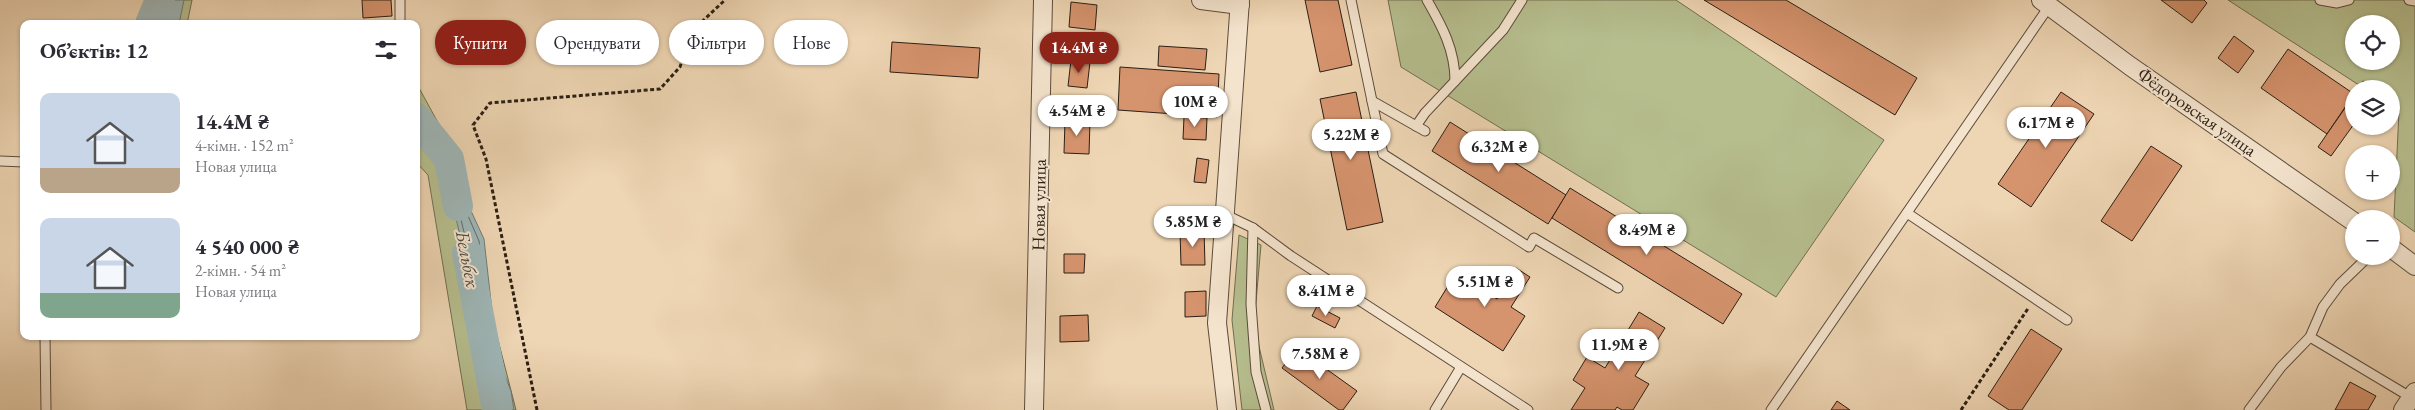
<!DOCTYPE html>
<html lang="uk">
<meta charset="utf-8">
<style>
body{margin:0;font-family:"EB Garamond",serif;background:#f7f7f7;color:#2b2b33;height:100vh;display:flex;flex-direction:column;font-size:19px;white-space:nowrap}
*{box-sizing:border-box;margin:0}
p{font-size:16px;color:#7c7c81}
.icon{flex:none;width:28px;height:28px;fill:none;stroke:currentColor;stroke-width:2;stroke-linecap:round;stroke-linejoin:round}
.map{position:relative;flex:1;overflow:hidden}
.drawer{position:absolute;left:20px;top:20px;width:400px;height:320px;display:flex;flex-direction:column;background:#fff;border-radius:10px;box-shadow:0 1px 4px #0004}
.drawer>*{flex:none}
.banner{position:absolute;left:435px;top:20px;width:475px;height:45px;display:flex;gap:10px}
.tools{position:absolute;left:2345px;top:15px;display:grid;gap:10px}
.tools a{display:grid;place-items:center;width:55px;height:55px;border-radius:50%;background:#fff;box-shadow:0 1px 4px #0004;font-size:25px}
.price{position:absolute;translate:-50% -42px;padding:0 11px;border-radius:18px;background:#fff;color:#222;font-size:16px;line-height:32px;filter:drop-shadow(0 1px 2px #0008)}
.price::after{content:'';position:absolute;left:50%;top:30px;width:15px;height:11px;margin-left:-8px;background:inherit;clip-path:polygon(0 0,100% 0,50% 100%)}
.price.on{background:#8f2418;color:#fff}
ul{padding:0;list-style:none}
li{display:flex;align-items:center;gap:15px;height:125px;padding:0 20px}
li span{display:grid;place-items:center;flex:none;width:140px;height:100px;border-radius:10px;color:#555}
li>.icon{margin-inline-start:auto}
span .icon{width:60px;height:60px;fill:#fffc;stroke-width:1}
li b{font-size:21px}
h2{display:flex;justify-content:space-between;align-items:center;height:60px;padding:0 20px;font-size:21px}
.tag{padding:0 18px;border-radius:22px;background:#fff;box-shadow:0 1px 4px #0004;font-size:18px;line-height:45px}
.tag.on{background:#8f2418;color:#fff}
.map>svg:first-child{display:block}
</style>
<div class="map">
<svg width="2415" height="410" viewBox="0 0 2415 410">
<rect width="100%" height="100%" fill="#eed5b3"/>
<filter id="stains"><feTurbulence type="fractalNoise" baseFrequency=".004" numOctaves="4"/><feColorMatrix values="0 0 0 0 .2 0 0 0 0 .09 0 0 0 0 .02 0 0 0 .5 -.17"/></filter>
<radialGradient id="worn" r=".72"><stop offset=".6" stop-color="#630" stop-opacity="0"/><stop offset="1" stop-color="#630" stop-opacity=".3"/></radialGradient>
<g fill="#b6be8e" stroke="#706e51" fill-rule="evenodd">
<polygon points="149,0 192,0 187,24 146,24"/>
<polygon points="1388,0 1676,0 1884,140 1776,297 1401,67"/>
<path d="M 2228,0 L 2415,0 L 2415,232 L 2394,217 L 2399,111 L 2391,106 L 2391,89 L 2365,89 ZM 2354,24 L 2391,24 L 2391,61 L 2354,61 Z"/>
<polygon points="416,88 419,88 446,137 516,410 467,410 428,175 416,162"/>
<polygon points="1239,235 1261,245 1254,325 1274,410 1242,410 1232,320"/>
</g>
<g fill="#9eb6b7" stroke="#707a76">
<polygon points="160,0 184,0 179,24 150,24"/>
<polygon points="416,99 429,120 484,239 497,355 511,391 514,410 497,410 475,294 446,179 416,132"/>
</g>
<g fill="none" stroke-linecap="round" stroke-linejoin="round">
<g stroke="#646a66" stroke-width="1">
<polyline points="416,108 432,140 428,141 422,131 416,130"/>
<polygon points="459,201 462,202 479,241 484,291 482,293 479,292 457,204"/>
<polyline points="501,410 496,380 498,377 506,392 509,410"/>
</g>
<g stroke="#9eb6b7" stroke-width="30">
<polyline points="150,24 160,0"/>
<polyline points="416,118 449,159 458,206"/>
<polyline points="467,253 497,410"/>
</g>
</g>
<g fill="#d6946e" stroke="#2b1f14">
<polygon points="362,0 391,0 392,16 363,18"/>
<polygon points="1305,0 1338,0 1352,65 1320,72"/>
<polygon points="1704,0 1786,0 1917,78 1895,115"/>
<polygon points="2161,0 2204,0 2207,3 2192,23"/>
<polygon points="1071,2 1097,5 1095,30 1069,27"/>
<polygon points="2234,36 2254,51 2238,73 2218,58"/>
<polygon points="892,42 980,48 978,78 890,72"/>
<polygon points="1159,46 1207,49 1205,70 1158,66"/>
<polygon points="2288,49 2354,94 2327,134 2261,88"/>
<polygon points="1071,60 1090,62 1087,88 1068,86"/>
<polygon points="1120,67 1219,74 1217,117 1118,110"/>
<polygon points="2363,81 2375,89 2358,89"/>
<polygon points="1356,92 1383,222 1347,230 1320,99"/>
<polygon points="2061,92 2094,114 2031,207 1998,184"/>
<polygon points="2354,95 2354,124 2331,156 2318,147"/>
<polygon points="1184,117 1207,118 1206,140 1183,139"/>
<polygon points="1065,121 1090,121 1089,154 1064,153"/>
<polygon points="1450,122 1566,195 1548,224 1432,151"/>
<polygon points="2151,146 2182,166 2132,241 2101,221"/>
<polygon points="1197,158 1209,160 1206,183 1194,182"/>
<polygon points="1570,188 1742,294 1723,324 1552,218"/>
<polygon points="1204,230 1205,265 1181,265 1180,231"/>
<polygon points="1064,254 1085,254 1084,273 1064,273"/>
<polygon points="1516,268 1530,277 1511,307 1525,316 1503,351 1435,307 1456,273 1497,299"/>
<polygon points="1206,291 1206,316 1185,317 1185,292"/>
<polygon points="1317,306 1340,318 1335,328 1312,316"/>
<polygon points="1639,312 1665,328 1635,376 1649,384 1633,410 1622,410 1617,407 1615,410 1571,410 1585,388 1573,380 1587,357 1605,368"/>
<polygon points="1088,315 1089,341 1060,342 1060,316"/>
<polygon points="2031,329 2062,349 2022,410 2009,410 1988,396"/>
<polygon points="1297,348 1357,391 1343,410 1339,410 1282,368"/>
<polygon points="2350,382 2376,396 2368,410 2335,410"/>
<polygon points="1837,401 1850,410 1831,410"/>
</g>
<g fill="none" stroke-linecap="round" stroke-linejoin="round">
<g stroke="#5c4c3c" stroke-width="11">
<g id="service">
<polyline points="1351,0 1383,154 1529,247 1534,238 1618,288"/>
<path d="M 1427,0 C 1442,26 1455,50 1455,81"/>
<polyline points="2320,0 2337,3 2349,0"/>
<polyline points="2409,0 2415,1"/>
<polyline points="400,24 400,0"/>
<polyline points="1372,101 1425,131"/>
<polyline points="1416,126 1425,113 1503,30 1522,0"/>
<polyline points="0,161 24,162"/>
<polyline points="1907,213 2067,320"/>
<polyline points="1224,214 1253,228 1291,256 1528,410"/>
<polyline points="1253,228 1251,304 1256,372 1266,410"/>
<polyline points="45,336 46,410"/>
<polyline points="2310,337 2412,398"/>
<polyline points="1435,410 1461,367"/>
<polyline points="1771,410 2050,5"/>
<polyline points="2249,410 2281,367 2310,337 2323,307 2340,284 2369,256"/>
</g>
</g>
<g stroke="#5c4c3c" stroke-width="20">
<g id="minor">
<polyline points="1201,0 1240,5"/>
<polyline points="2041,0 2130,66 2354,222"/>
<polyline points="2391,248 2415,266"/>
<polyline points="1034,410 1043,0"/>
<polyline points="1227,410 1217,323 1240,0"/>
<polyline points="2403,410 2415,392"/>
</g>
</g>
<g stroke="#2b1f14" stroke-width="3" stroke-dasharray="4 2.5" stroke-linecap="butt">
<polyline points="537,410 486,159 473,125 490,103 660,89 680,67 692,31 725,0"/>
<polyline points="1961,410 2029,307"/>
</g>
<use href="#service" stroke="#f4e4ce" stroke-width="9"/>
<use href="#minor" stroke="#f4e4ce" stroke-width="18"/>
</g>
<g text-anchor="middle" stroke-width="4" stroke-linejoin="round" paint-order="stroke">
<g font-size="18" fill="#2b1f14" stroke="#f4e4ce">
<text transform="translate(2197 112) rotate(35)" y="6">Фёдоровская улица</text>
<text transform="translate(1039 205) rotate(-89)" y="6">Новая улица</text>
</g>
<g font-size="19" font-style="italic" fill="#4e4c45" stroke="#f4e4ce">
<text transform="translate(468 259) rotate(79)" y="7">Бельбек</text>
</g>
</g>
<rect width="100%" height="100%" filter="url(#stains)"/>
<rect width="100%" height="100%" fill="url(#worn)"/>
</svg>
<div class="tools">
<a><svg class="icon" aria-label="locate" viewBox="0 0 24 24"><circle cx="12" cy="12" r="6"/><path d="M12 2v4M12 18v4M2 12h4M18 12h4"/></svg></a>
<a><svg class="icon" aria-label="layers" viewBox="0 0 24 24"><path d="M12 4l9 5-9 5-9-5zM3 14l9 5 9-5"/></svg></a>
<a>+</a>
<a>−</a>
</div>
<b class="price on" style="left:1079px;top:74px">14.4M ₴</b>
<b class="price" style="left:1195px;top:128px">10M ₴</b>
<b class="price" style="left:1077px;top:137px">4.54M ₴</b>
<b class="price" style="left:2046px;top:149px">6.17M ₴</b>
<b class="price" style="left:1351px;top:161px">5.22M ₴</b>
<b class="price" style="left:1499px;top:173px">6.32M ₴</b>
<b class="price" style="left:1193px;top:248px">5.85M ₴</b>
<b class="price" style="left:1647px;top:256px">8.49M ₴</b>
<b class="price" style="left:1485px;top:308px">5.51M ₴</b>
<b class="price" style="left:1326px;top:317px">8.41M ₴</b>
<b class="price" style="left:1619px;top:371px">11.9M ₴</b>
<b class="price" style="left:1320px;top:380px">7.58M ₴</b>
<div class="banner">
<a class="tag on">Купити</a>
<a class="tag">Орендувати</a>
<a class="tag">Фільтри</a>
<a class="tag">Нове</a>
</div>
<section class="drawer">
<h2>Об’єктів: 12<svg class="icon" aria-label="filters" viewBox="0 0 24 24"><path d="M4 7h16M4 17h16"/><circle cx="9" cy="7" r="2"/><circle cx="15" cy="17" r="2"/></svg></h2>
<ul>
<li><span style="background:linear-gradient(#c9d6e8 75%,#b9a48a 0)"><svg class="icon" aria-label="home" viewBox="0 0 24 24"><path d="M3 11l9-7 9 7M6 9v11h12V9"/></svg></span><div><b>14.4M ₴</b><p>4-кімн. · 152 m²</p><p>Новая улица</p></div></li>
<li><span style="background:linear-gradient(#c9d6e8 75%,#7fa58c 0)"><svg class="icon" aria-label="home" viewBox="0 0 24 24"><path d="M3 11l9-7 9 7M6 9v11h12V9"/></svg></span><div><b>4 540 000 ₴</b><p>2-кімн. · 54 m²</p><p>Новая улица</p></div></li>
</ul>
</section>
</div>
